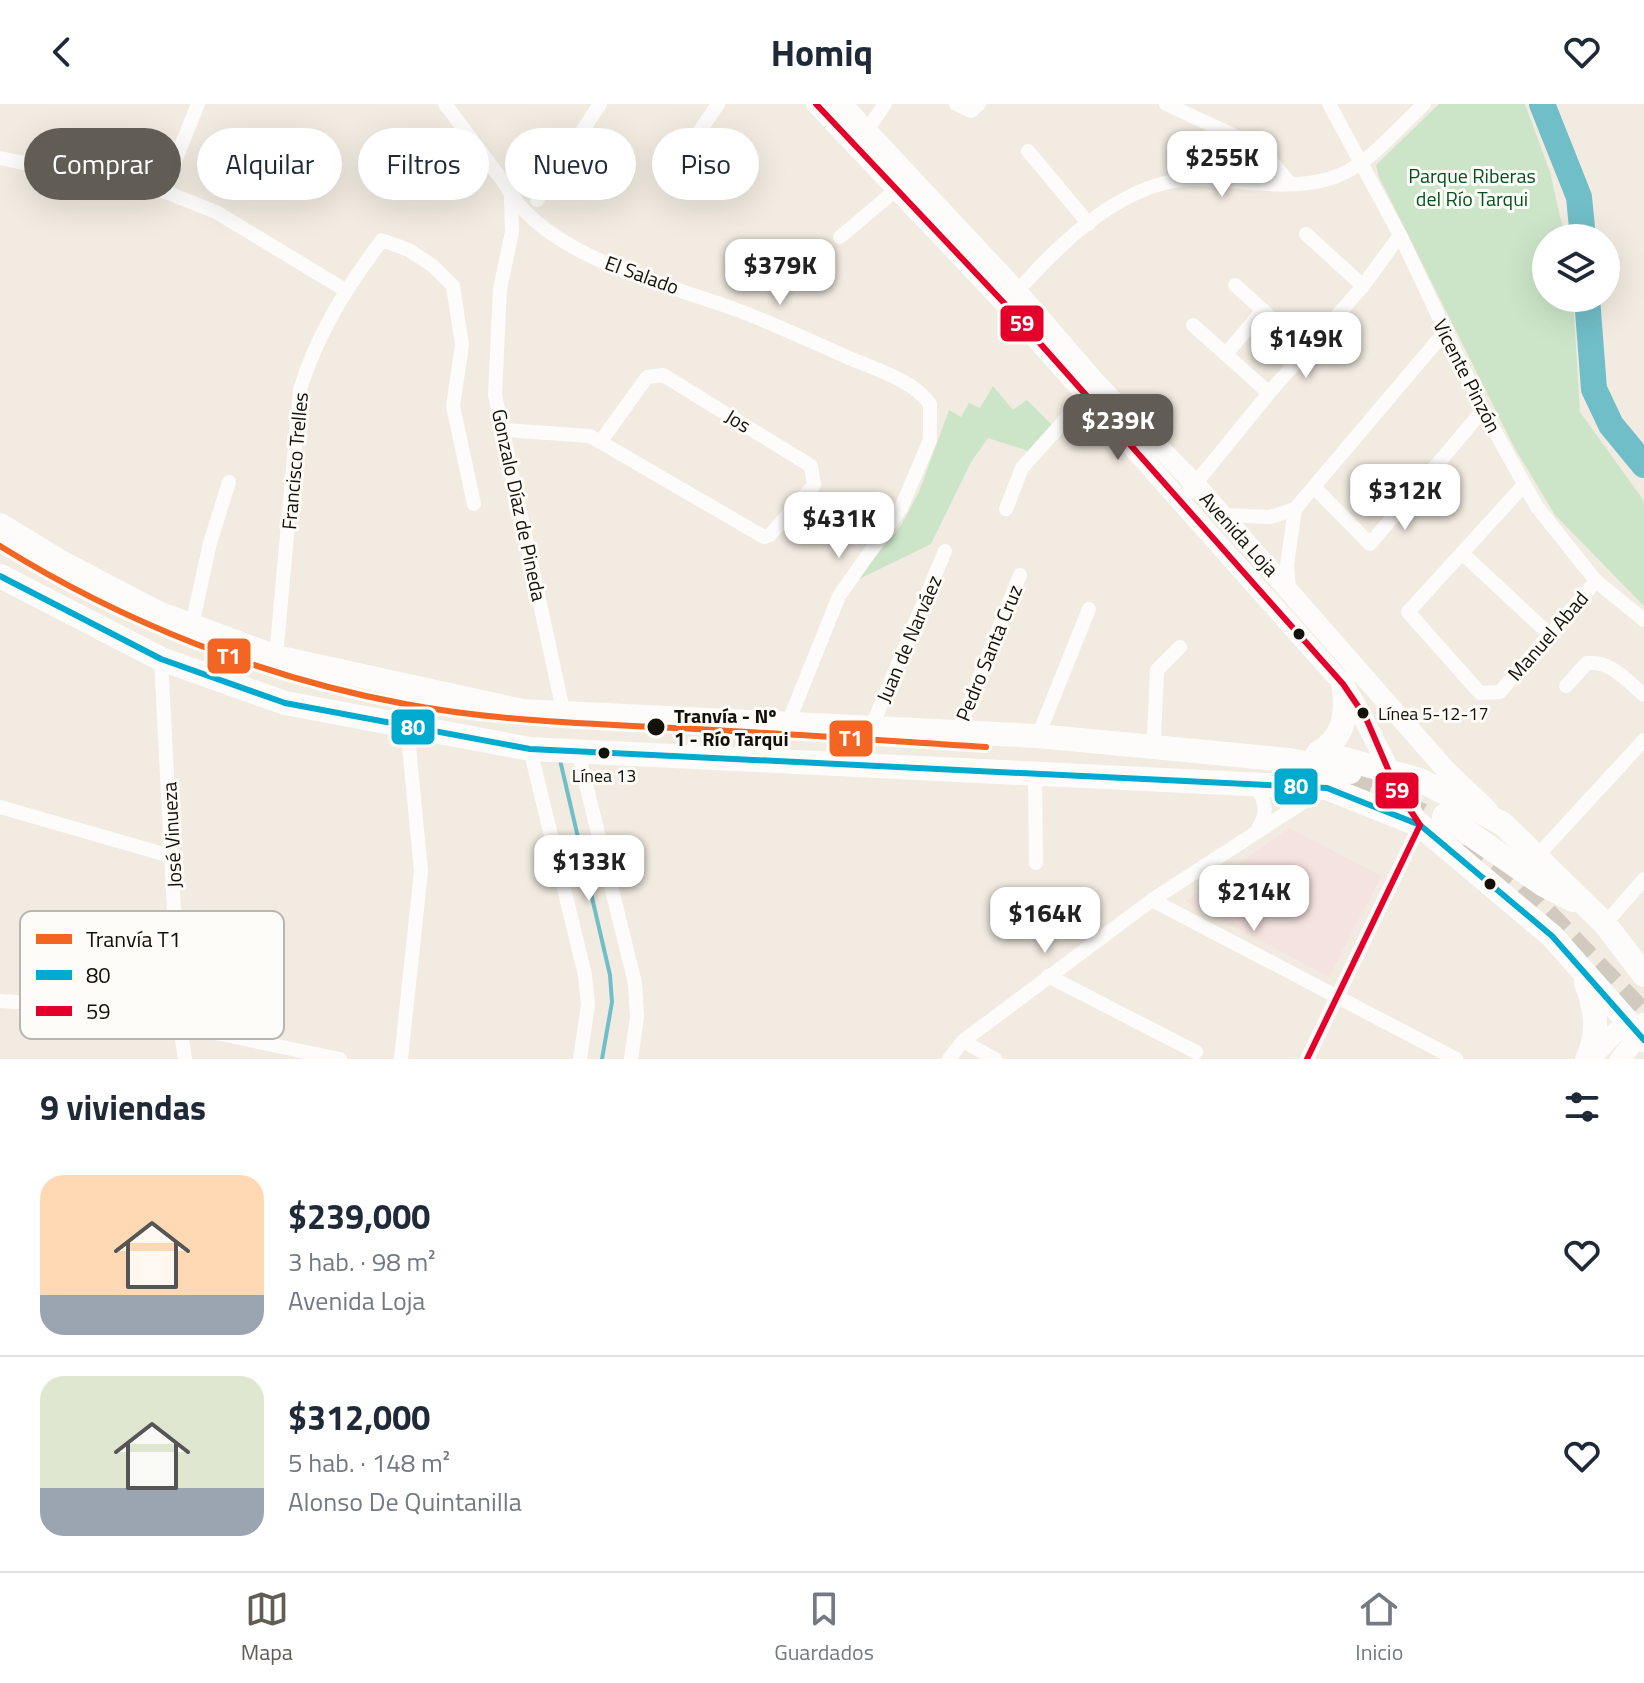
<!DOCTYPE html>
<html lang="es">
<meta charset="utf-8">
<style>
body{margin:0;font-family:"Titillium Web",sans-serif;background:#f2f2f3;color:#1f2937;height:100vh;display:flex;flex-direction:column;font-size:30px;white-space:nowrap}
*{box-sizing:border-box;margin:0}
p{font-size:26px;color:#747a83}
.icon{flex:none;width:44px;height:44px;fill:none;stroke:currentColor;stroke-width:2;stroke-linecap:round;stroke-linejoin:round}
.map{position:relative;height:955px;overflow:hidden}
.panel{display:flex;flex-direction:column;background:#fff;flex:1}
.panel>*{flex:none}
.hud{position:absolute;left:24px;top:24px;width:800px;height:72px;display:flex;gap:16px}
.buttons{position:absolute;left:1532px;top:120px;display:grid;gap:16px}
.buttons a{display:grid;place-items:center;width:88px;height:88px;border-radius:50%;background:#fff;box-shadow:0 8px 32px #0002;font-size:40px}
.price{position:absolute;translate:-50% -68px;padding:0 18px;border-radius:16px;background:#fff;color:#222;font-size:26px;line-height:52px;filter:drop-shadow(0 2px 4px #0008)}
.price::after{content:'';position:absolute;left:50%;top:48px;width:24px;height:18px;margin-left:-12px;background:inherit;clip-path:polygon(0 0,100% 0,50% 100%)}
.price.selected{background:#615d55;color:#fff}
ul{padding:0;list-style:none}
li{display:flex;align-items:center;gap:24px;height:200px;padding:0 40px}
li+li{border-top:2px solid #e0e1e3}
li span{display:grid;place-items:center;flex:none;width:224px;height:160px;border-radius:24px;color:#555}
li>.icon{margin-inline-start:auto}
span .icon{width:96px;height:96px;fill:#fffc;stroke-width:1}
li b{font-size:34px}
h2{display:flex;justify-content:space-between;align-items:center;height:96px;padding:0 40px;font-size:34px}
.pill{padding:0 28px;border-radius:36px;background:#fff;box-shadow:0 8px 32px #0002;font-size:28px;line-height:72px}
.pill.selected{background:#615d55;color:#fff}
header{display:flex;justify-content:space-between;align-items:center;height:104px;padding:0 40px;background:#fff;font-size:36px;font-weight:700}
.tab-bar{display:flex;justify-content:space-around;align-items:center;height:112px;border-top:2px solid #e0e1e3;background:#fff;font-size:22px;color:#747a83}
.tab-bar a{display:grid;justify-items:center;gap:4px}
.tab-bar .selected{color:#615d55}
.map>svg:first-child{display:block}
</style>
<header><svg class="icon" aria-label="back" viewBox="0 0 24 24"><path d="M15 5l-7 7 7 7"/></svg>Homiq<svg class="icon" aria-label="heart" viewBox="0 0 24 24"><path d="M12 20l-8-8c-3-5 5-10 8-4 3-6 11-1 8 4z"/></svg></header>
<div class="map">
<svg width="1644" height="955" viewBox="0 0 1644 955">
<rect width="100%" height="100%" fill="#f1ebe1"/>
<polygon fill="#f5e3df" points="1289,724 1381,772 1329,873 1186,797"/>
<g fill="#cce5c8">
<polygon points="1439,0 1525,0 1550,68 1565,134 1546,134 1546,194 1573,194 1580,308 1644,397 1644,502 1555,411 1514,343 1379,73 1376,61"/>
<polygon points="993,282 1013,306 1027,296 1053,322 1031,348 988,334 971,358 931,440 855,477 900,423 919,388 949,306 961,313 969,299 980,304"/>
</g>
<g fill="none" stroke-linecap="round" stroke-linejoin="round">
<polyline stroke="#70bec8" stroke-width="4" points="560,656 610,871 612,898 602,955"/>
<g stroke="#70bec8" stroke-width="26">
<polyline points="1542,0 1579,93 1583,134"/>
<polyline points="1587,194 1594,285 1611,321 1644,361"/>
</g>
<g stroke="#d0cac1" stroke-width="24" stroke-dasharray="24 12" stroke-linecap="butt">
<polyline points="1348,677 1371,683 1421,711"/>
<polyline points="1465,739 1518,781 1644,912"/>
</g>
<g stroke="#fdfcfa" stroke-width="14">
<path d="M 445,0 L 505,80 C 543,153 668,180 740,207 C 776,221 811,237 847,253 C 874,265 912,275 930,300 L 930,336 L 901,404 L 839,492 L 788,619"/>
<polyline points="956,0 971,7 979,0"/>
<polyline points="1166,0 1261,44 1290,80"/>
<polyline points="1329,0 1400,131 1483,306 1537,403 1596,477 1644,516"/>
<polyline points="867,26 885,0"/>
<polyline points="1028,47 1089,120"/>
<polyline points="684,50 718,0"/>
<polyline points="0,54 163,87 216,108 345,186"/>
<polyline points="163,87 198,0"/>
<polyline points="511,95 512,128 500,185 495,291 564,611"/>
<polyline points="537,96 600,0"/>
<polyline points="1306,130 1363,182"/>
<polyline points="840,133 897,85"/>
<polyline points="1235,181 1307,246"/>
<path d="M 1011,194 C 1052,148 1104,94 1165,79 C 1193,72 1222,76 1251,79 C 1348,87 1359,63 1424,0"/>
<polyline points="1193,221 1269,289"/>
<polyline points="1226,250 1263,206"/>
<polyline points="503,326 590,332 764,433 770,431 814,381 811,362 663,271 647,273 601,337"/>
<polyline points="1524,381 1408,508 1480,589 1500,588 1596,477"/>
<polyline points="1314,383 1370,440 1483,306"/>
<polyline points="1182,396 1269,289 1363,182 1400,131"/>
<polyline points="1006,405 1022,364 1091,287"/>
<polyline points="1222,411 1270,413 1295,405 1444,229"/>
<polyline points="1462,449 1549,530"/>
<polyline points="1289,486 1287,461 1295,405"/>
<polyline points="192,521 210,439 229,378"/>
<path d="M 276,553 L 300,286 C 317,229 347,183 382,136 L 409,146 L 433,162 L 453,182 L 462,241 L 453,302 L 474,400"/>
<polyline points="161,555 180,922 185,955"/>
<path d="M 1566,582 L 1587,559 C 1610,556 1627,577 1644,591"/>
<polyline points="872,622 945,447"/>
<polyline points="958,627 1020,471"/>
<polyline points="1038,632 1089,505"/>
<polyline points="1154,634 1157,566 1180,543"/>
<polyline points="530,645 585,871 588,901 580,955"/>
<polyline points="578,648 635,879 637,913 631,955"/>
<polyline points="1035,669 1036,759"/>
<path d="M 1250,684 L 1258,686 C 1267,701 1267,709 1258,725"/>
<polyline points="0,703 174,753"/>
<polyline points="1538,751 1644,636"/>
<polyline points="1152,796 1456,955"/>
<polyline points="1605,820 1644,775"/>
<polyline points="1048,872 1196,948"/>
<polyline points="0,897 86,902 340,955"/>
<polyline points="963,937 995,955"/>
<polyline points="401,955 421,767 403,580"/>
<polyline points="949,955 963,937 1152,796 1319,688"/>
<polyline points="1307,955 1420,721"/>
</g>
<g stroke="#fdfcfa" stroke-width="20">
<path d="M 816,0 L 1005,200 L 1343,580 C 1373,625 1390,675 1420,721"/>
<polyline points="842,0 1017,187 1098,281 1196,381 1446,666 1488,706"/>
<polyline points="1590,955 1616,928 1644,922"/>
<polyline points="1620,955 1640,931 1643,919"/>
</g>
<g stroke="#fdfcfa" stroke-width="24">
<polyline points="0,421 59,457 158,509 276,553 522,607 1038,632 1289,656 1350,668"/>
<polyline points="0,472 161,555 285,599 530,645 1327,684 1420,721 1552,832 1644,936"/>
<path d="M 1318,649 C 1345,634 1348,607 1343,580"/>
<polyline points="1334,652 1420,676 1503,720 1605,820 1644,871"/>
<polyline points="1444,712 1544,781 1573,796"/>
<path d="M 1586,879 C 1596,904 1600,930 1587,955"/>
</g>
<g stroke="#fefcf8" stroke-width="12">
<polyline id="bus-1" points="0,472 161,555 285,599 530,645 1327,684 1420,721 1552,832 1644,936"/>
</g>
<g stroke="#fefcf8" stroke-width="12">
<polyline id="bus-2" points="816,0 1005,200 1343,580 1366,614 1397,686 1420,721 1307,955"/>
</g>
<use href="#bus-1" stroke="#00a9ce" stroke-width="6"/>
<use href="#bus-2" stroke="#e4002b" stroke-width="6"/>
<g stroke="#fefcf8" stroke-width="12">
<path id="tram-1" d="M 0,442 C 122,518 264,574 405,600 C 500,618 599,620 695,625 C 792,630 889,637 986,643"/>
</g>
<use href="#tram-1" stroke="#f26522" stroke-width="6"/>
</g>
<g fill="#14110a" stroke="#fefcf8" stroke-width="3">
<circle cx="1299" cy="530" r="7"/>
<circle cx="1363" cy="609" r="7"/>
<circle cx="656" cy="623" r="10"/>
<circle cx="604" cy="649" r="7"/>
<circle cx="1490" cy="780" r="7"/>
</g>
<g text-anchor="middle" stroke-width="6" stroke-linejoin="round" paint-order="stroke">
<g font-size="18" fill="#14110a" stroke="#fefcf8" text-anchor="start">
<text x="1378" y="616">Línea 5-12-17</text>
<text x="604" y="678" text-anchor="middle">Línea 13</text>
</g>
<g font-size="20" fill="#03511f" stroke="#fefcf8">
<text x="1472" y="79">Parque Riberas<tspan x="1472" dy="23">del Río Tarqui</tspan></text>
</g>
<g font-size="20" fill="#14110a" stroke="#fefcf8">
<text transform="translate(642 171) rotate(20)" y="7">El Salado</text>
<text transform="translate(1467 272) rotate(63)" y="7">Vicente Pinzón</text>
<text transform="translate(738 317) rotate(31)" y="7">Jos</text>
<text transform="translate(295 357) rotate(-85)" y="7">Francisco Trelles</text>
<text transform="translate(519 401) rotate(78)" y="7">Gonzalo Díaz de Pineda</text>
<text transform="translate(1239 430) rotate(48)" y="7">Avenida Loja</text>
<text transform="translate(1548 532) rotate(-49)" y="7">Manuel Abad</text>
<text transform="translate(909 535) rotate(-67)" y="7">Juan de Narváez</text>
<text transform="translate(989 549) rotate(-68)" y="7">Pedro Santa Cruz</text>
<text transform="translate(172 731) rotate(-93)" y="7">José Vinueza</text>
</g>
<g font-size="20" font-weight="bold" fill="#14110a" stroke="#fefcf8" text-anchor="start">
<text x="674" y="619">Tranvía - Nº<tspan x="674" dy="23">1 - Río Tarqui</tspan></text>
</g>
</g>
<rect x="20" y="807" width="264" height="128" rx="12" fill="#fefcf8" stroke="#b8b6b1" stroke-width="2"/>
<rect x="36" y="830" width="36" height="10" fill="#f26522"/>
<rect x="36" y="866" width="36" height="10" fill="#00a9ce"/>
<rect x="36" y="902" width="36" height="10" fill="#e4002b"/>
<g font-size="22" fill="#14110a">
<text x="86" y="843">Tranvía T1</text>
<text x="86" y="879">80</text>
<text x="86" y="915">59</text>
</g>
<g stroke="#fefcf8" stroke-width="3">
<rect x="999" y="200" width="46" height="39" rx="8" fill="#e4002b"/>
<rect x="206" y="533" width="46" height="38" rx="8" fill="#f26522"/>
<rect x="390" y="604" width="46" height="38" rx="8" fill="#00a9ce"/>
<rect x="828" y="615" width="46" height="39" rx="8" fill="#f26522"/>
<rect x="1273" y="663" width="46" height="39" rx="8" fill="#00a9ce"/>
<rect x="1374" y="667" width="46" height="39" rx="8" fill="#e4002b"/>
</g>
<g font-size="22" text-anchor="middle" font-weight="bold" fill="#fff">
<text x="1022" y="227">59</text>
<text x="229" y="560">T1</text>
<text x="413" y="631">80</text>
<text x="851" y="642">T1</text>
<text x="1296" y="690">80</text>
<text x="1397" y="694">59</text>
</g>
</svg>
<div class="buttons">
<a><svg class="icon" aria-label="layers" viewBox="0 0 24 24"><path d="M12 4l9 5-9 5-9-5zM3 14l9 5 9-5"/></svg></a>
</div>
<b class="price" style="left:1222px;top:95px">$255K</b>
<b class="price" style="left:780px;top:203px">$379K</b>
<b class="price" style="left:1306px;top:276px">$149K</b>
<b class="price selected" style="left:1118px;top:358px">$239K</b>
<b class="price" style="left:1405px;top:428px">$312K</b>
<b class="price" style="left:839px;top:456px">$431K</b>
<b class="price" style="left:589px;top:799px">$133K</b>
<b class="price" style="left:1254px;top:829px">$214K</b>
<b class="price" style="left:1045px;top:851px">$164K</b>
<div class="hud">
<a class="pill selected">Comprar</a>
<a class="pill">Alquilar</a>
<a class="pill">Filtros</a>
<a class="pill">Nuevo</a>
<a class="pill">Piso</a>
</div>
</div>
<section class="panel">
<h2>9 viviendas<svg class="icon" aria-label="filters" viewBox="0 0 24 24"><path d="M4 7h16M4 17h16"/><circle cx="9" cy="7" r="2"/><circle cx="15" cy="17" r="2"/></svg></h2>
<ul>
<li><span style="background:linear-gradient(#ffd9b3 75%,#9aa5b1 0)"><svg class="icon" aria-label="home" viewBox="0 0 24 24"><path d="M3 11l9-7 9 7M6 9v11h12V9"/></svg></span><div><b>$239,000</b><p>3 hab. · 98 m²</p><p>Avenida Loja</p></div><svg class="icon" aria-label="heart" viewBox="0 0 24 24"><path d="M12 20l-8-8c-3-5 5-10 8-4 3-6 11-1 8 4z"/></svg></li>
<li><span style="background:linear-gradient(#dfe7d0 70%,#9aa5b1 0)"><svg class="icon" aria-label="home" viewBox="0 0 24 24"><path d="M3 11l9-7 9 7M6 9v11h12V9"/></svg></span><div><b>$312,000</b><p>5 hab. · 148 m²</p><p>Alonso De Quintanilla</p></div><svg class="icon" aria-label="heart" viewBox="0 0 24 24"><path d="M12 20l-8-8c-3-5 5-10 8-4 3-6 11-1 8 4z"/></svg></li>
</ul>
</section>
<nav class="tab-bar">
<a class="selected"><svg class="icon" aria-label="map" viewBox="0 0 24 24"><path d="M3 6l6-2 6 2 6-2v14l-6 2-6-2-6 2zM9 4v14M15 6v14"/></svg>Mapa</a>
<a><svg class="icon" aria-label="saved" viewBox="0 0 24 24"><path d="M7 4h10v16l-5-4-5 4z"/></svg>Guardados</a>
<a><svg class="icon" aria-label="home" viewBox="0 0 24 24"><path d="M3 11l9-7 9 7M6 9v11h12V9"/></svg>Inicio</a>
</nav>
